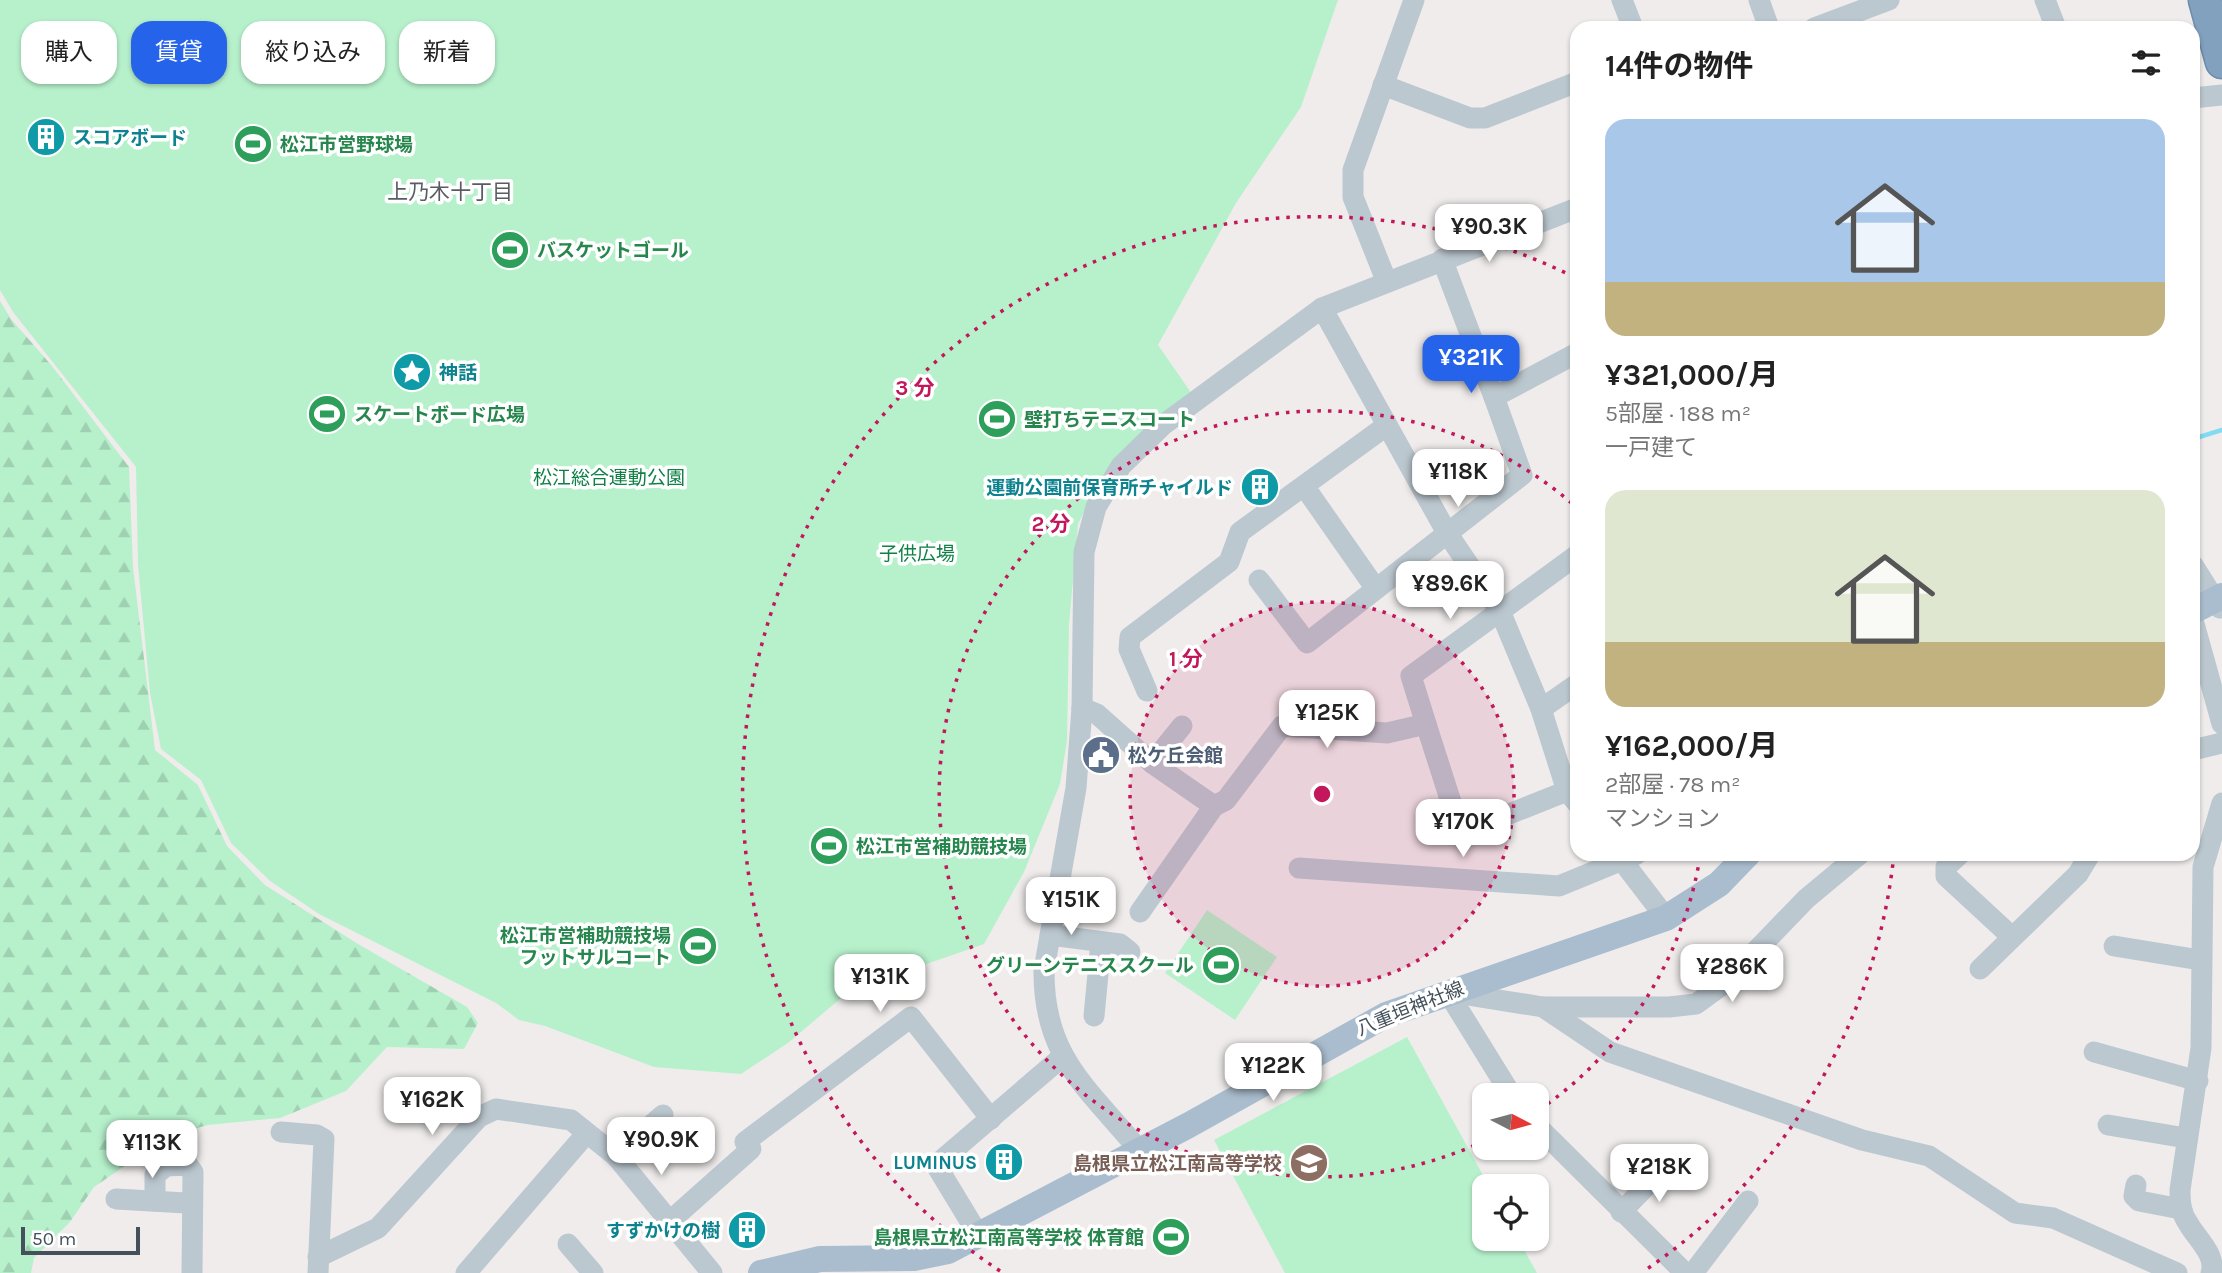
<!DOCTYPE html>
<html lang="ja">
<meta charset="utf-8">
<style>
body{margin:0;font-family:Karla,"Noto Sans JP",sans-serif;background:#f2f2f2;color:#222;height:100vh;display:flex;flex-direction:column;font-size:26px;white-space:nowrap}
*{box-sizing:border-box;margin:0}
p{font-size:23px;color:#767676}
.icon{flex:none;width:38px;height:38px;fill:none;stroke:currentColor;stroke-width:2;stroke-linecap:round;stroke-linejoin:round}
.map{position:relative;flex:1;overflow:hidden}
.details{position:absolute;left:1570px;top:21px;width:630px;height:840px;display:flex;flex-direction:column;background:#fff;border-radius:21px;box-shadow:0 2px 5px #0004}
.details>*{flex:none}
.hud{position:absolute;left:21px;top:21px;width:665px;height:63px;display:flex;gap:14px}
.needle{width:46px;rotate:96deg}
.controls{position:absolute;left:1472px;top:1083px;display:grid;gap:14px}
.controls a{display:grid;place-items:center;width:77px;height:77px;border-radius:14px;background:#fff;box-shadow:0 2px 5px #0004;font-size:35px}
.scale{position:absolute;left:21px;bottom:18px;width:119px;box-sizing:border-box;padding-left:7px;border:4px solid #44515b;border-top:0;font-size:19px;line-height:24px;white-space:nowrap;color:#44515b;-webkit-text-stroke:5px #fff;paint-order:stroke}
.price{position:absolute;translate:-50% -60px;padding:0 16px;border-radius:14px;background:#fff;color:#222;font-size:23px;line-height:46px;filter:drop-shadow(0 2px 4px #0008)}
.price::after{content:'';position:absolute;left:50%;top:42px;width:21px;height:16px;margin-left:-10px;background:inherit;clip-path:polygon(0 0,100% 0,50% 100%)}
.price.active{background:#2563eb;color:#fff}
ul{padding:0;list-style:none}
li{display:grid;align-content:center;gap:14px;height:371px;padding:0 35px}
li span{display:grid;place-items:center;height:217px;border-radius:21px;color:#555}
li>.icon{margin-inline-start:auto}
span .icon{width:126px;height:126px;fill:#fffc;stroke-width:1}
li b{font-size:30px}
h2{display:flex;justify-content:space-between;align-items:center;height:84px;padding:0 35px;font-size:30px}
.chip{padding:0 24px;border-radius:21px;background:#fff;box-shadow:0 2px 5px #0004;font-size:24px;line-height:63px}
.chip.active{background:#2563eb;color:#fff}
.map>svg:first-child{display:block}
</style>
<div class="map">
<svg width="2222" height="1273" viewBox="0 0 2222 1273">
<defs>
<pattern id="forest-firs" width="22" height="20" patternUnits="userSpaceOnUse" patternTransform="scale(1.75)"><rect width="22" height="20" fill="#b7f1cc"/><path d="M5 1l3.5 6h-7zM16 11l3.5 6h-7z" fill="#9fd0b1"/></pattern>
</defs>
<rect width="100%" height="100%" fill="#f0ecec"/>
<polygon fill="url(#forest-firs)" points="0,301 11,319 52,366 129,467 133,567 155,750 198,785 227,846 265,885 358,944 467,1007 478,1023 464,1049 387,1047 346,1091 280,1118 208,1125 155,1140 138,1157 94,1187 70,1222 34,1258 31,1273 0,1273"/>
<g fill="#b7f1cc">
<polygon points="0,0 1338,0 1301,107 1236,203 1158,345 1192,394 1094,492 1078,524 1069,625 1067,741 1060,784 1024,872 984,944 915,968 867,976 788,1043 741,1074 654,1067 545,1026 519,1020 496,1003 319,914 270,881 231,843 201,780 161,749 150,693 138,565 136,467 13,312 0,290"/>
<polygon points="1207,910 1277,957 1235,1020 1165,973"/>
<polygon points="1407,1037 1489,1186 1484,1186 1484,1239 1518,1239 1537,1273 1285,1273 1214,1140"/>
</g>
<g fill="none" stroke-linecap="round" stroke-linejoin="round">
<polyline stroke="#81dcf1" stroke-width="4.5" points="2193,439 2222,430"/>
<g stroke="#6c8cab" stroke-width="35">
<polyline id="highway" points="2205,0 2222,62"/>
</g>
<g stroke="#bcc8d0" stroke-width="21">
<polyline points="1622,0 1633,28"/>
<polyline points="1759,0 1769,28"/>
<polyline points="2045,0 2056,28"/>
<polyline points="1814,28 1889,0"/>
<polyline points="1383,85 1470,118 1485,118 1577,82"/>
<polyline points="2193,98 2222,95"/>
<polyline points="1442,259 1494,397 1577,353"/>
<polyline points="1386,280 1353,197 1353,170 1414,0"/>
<polyline points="1322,308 1447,533 1500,611 1541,709 1567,791 1577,803"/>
<polyline points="1304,486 1376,589"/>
<polyline points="2193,565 2220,608"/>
<polyline points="1259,580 1307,643 1522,475 1494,397"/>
<polyline points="2193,620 2222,724"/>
<polyline points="1147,691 1129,649 1130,637 1229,562 1240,532 1386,426"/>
<polyline points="1082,708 1097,714 1152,763 1214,806 1226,800 1282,726 1387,733 1426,724 1458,824 1469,830 1567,791"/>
<polyline points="1541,709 1577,684"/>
<polyline points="1426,724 1411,676 1577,555"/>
<polyline points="2193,750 2222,743"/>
<polyline points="1152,763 1182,726"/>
<polyline points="1617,854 1666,918"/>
<polyline points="1960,854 1946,867 1946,876 2012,937"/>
<polyline points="1299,868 1559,886 1637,854"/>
<polyline points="1140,912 1214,806"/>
<polyline points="1050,935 1120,944 1130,952"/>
<polyline points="2114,946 2200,960"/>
<polyline points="1980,969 2078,874 2090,854"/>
<polyline points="1447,991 1512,1096"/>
<polyline points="1449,992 1543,1007 1610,1052 1862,1140 1929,1156 2015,1213 2053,1218 2177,1273"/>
<polyline points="1543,1007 1669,1007 1696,1004 1725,983 1806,899 1860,854"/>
<polyline points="1094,1016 1101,942"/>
<polyline points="2094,1052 2198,1081"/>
<polyline points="1536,1125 1685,1273"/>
<polyline points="2108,1125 2186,1138"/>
<polyline points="281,1132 317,1135 324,1139 318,1273"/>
<polyline points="745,1142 911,1017 991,1119"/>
<path d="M 1139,1150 C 1088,1088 1043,1057 1044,970 L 1076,788 L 1082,708 L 1084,552 L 1096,507 L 1121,466 L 1163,425 L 1322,308 L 1577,208"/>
<polyline points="616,1156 663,1115"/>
<polyline points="2136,1185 2134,1196 2139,1201 2181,1209"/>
<polyline points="116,1199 186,1203"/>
<polyline points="155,1201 155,1175 166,1166 188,1165 193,1172 192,1273"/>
<polyline points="1621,1212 1666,1166"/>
<polyline points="670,1221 751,1149"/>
<polyline points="979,1236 936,1165 1062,1057"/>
<polyline points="568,1244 593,1273"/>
<polyline points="318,1257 378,1228 479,1117 496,1109 571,1120 616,1156 712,1273"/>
<polyline points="466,1273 586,1134"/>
<polyline points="1693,1273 1748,1201"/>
<path d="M 2211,1273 C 2217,1255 2196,1238 2188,1223 C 2181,1213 2180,1203 2180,1190 L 2201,1048 L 2203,867 L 2222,803"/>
</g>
<g stroke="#aabdce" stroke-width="26">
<polyline points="2193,611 2222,596"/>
<polyline points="761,1273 820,1259 914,1258 948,1251 1189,1125 1386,1015 1666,918 1719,884 1748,854"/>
</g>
<use href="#highway" stroke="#81a1bf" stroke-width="32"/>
</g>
<circle cx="1322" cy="794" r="192" fill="#c2185b" fill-opacity=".12"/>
<g fill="none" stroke="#c2185b" stroke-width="3.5" stroke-dasharray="3.5 7">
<circle cx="1322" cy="794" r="192"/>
<path d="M1700 857A383 383 0 0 1 1539 1110M1484 1141A383 383 0 1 1 1576 507"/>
<path d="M1894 854A575 575 0 0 1 1644 1271M1000 1271A575 575 0 0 1 1574 277"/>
</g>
<defs>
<g id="building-disc" transform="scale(2.0125)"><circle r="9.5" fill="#0f9aa8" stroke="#fff"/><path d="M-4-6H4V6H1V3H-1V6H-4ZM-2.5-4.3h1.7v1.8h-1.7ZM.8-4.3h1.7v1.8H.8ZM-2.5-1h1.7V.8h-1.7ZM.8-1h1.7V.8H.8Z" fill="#fff"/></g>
<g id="stadium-disc" transform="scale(2.0125)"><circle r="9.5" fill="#2e9e5b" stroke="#fff"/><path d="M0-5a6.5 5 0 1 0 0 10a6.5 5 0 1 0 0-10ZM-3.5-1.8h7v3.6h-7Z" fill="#fff"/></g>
<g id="sight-disc" transform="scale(2.0125)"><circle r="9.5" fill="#0f9aa8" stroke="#fff"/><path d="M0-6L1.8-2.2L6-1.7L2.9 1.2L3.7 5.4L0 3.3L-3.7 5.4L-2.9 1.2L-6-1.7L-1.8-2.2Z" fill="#fff"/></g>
<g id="civic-disc" transform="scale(2.0125)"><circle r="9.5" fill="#5c6f8a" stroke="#fff"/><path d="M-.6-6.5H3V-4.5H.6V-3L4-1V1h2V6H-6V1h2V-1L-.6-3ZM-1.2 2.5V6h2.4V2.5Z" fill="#fff"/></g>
<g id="school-disc" transform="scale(2.0125)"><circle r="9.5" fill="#8d6e63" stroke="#fff"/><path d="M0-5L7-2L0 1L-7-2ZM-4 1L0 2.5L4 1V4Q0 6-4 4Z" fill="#fff"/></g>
</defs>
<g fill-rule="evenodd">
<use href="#building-disc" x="46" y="137"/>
<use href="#stadium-disc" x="253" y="144"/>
<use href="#stadium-disc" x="510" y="250"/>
<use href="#sight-disc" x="412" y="372"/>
<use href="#stadium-disc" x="327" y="414"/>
<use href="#stadium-disc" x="997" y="419"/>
<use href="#building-disc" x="1260" y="487"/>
<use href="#civic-disc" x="1101" y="755"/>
<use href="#stadium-disc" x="829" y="846"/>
<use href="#stadium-disc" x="698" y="946"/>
<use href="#stadium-disc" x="1221" y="965"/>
<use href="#building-disc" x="1004" y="1162"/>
<use href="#school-disc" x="1309" y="1163"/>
<use href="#building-disc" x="747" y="1230"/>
<use href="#stadium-disc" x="1171" y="1237"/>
</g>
<g text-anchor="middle" stroke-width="7" stroke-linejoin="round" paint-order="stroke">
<g font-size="19" font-weight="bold" fill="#0d838f" stroke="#fff" text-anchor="end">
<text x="73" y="144" text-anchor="start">スコアボード</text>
<text x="439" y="379" text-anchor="start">神話</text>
<text x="1233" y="494">運動公園前保育所チャイルド</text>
<text x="977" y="1169">LUMINUS</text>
<text x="720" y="1237">すずかけの樹</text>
</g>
<g font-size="19" font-weight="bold" fill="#27864d" stroke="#fff" text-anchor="start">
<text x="280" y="151">松江市営野球場</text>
<text x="537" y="257">バスケットゴール</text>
<text x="354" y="421">スケートボード広場</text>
<text x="1024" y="426">壁打ちテニスコート</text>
<text x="856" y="853">松江市営補助競技場</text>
<text x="671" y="942" text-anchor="end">松江市営補助競技場<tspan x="671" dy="22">フットサルコート</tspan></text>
<text x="1194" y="972" text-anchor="end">グリーンテニススクール</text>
<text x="1144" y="1244" text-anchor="end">島根県立松江南高等学校 体育館</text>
</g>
<g font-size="19" fill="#118046" stroke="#fff">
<text x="609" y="484">松江総合運動公園</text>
<text x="917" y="560">子供広場</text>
</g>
<g font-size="19" font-weight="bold" fill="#4e5e75" stroke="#fff" text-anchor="start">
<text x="1128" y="762">松ケ丘会館</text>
</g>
<g font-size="19" fill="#44515b" stroke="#fff">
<text transform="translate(1410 1008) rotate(-22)" y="7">八重垣神社線</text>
</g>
<g font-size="19" font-weight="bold" fill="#785e54" stroke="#fff" text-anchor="end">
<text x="1282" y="1170">島根県立松江南高等学校</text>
</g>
<g font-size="21" fill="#595d62" stroke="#fff">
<text x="450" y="199">上乃木十丁目</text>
</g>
</g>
<circle cx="1322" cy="794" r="10" fill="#c2185b" stroke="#fff" stroke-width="3.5"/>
<g font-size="21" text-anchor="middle" font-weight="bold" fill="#c2185b" stroke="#fff" stroke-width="7" stroke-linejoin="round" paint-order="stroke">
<text x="915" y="395">3 分</text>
<text x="1051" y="531">2 分</text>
<text x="1186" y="666">1 分</text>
</g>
</svg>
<div class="controls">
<a><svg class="needle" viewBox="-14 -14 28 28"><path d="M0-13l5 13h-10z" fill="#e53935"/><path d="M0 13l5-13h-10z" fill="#767676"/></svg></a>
<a><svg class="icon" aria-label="locate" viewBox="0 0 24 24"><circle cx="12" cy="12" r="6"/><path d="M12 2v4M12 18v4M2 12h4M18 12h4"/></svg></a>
</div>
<div class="scale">50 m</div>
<b class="price" style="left:1489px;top:264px">¥90.3K</b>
<b class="price active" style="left:1471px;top:395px">¥321K</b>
<b class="price" style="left:1458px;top:509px">¥118K</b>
<b class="price" style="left:1450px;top:621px">¥89.6K</b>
<b class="price" style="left:1327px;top:750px">¥125K</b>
<b class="price" style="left:1463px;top:859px">¥170K</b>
<b class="price" style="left:1071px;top:937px">¥151K</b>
<b class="price" style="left:1732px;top:1004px">¥286K</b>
<b class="price" style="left:880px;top:1014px">¥131K</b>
<b class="price" style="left:1273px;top:1103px">¥122K</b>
<b class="price" style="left:432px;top:1137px">¥162K</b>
<b class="price" style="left:661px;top:1177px">¥90.9K</b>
<b class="price" style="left:152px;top:1180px">¥113K</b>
<b class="price" style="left:1659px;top:1204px">¥218K</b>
<div class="hud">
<a class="chip">購入</a>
<a class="chip active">賃貸</a>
<a class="chip">絞り込み</a>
<a class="chip">新着</a>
</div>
<section class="details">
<h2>14件の物件<svg class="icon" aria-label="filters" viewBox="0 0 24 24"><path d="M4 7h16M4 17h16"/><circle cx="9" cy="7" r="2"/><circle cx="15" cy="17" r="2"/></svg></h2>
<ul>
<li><span style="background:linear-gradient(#a9c7e8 75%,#c2b280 0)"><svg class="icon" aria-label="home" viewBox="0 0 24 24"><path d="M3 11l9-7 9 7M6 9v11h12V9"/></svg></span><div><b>¥321,000/月</b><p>5部屋 · 188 m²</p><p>一戸建て</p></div></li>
<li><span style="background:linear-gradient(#dfe7d0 70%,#c2b280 0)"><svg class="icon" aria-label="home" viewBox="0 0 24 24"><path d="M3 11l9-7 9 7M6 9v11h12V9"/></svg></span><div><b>¥162,000/月</b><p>2部屋 · 78 m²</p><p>マンション</p></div></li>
</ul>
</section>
</div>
